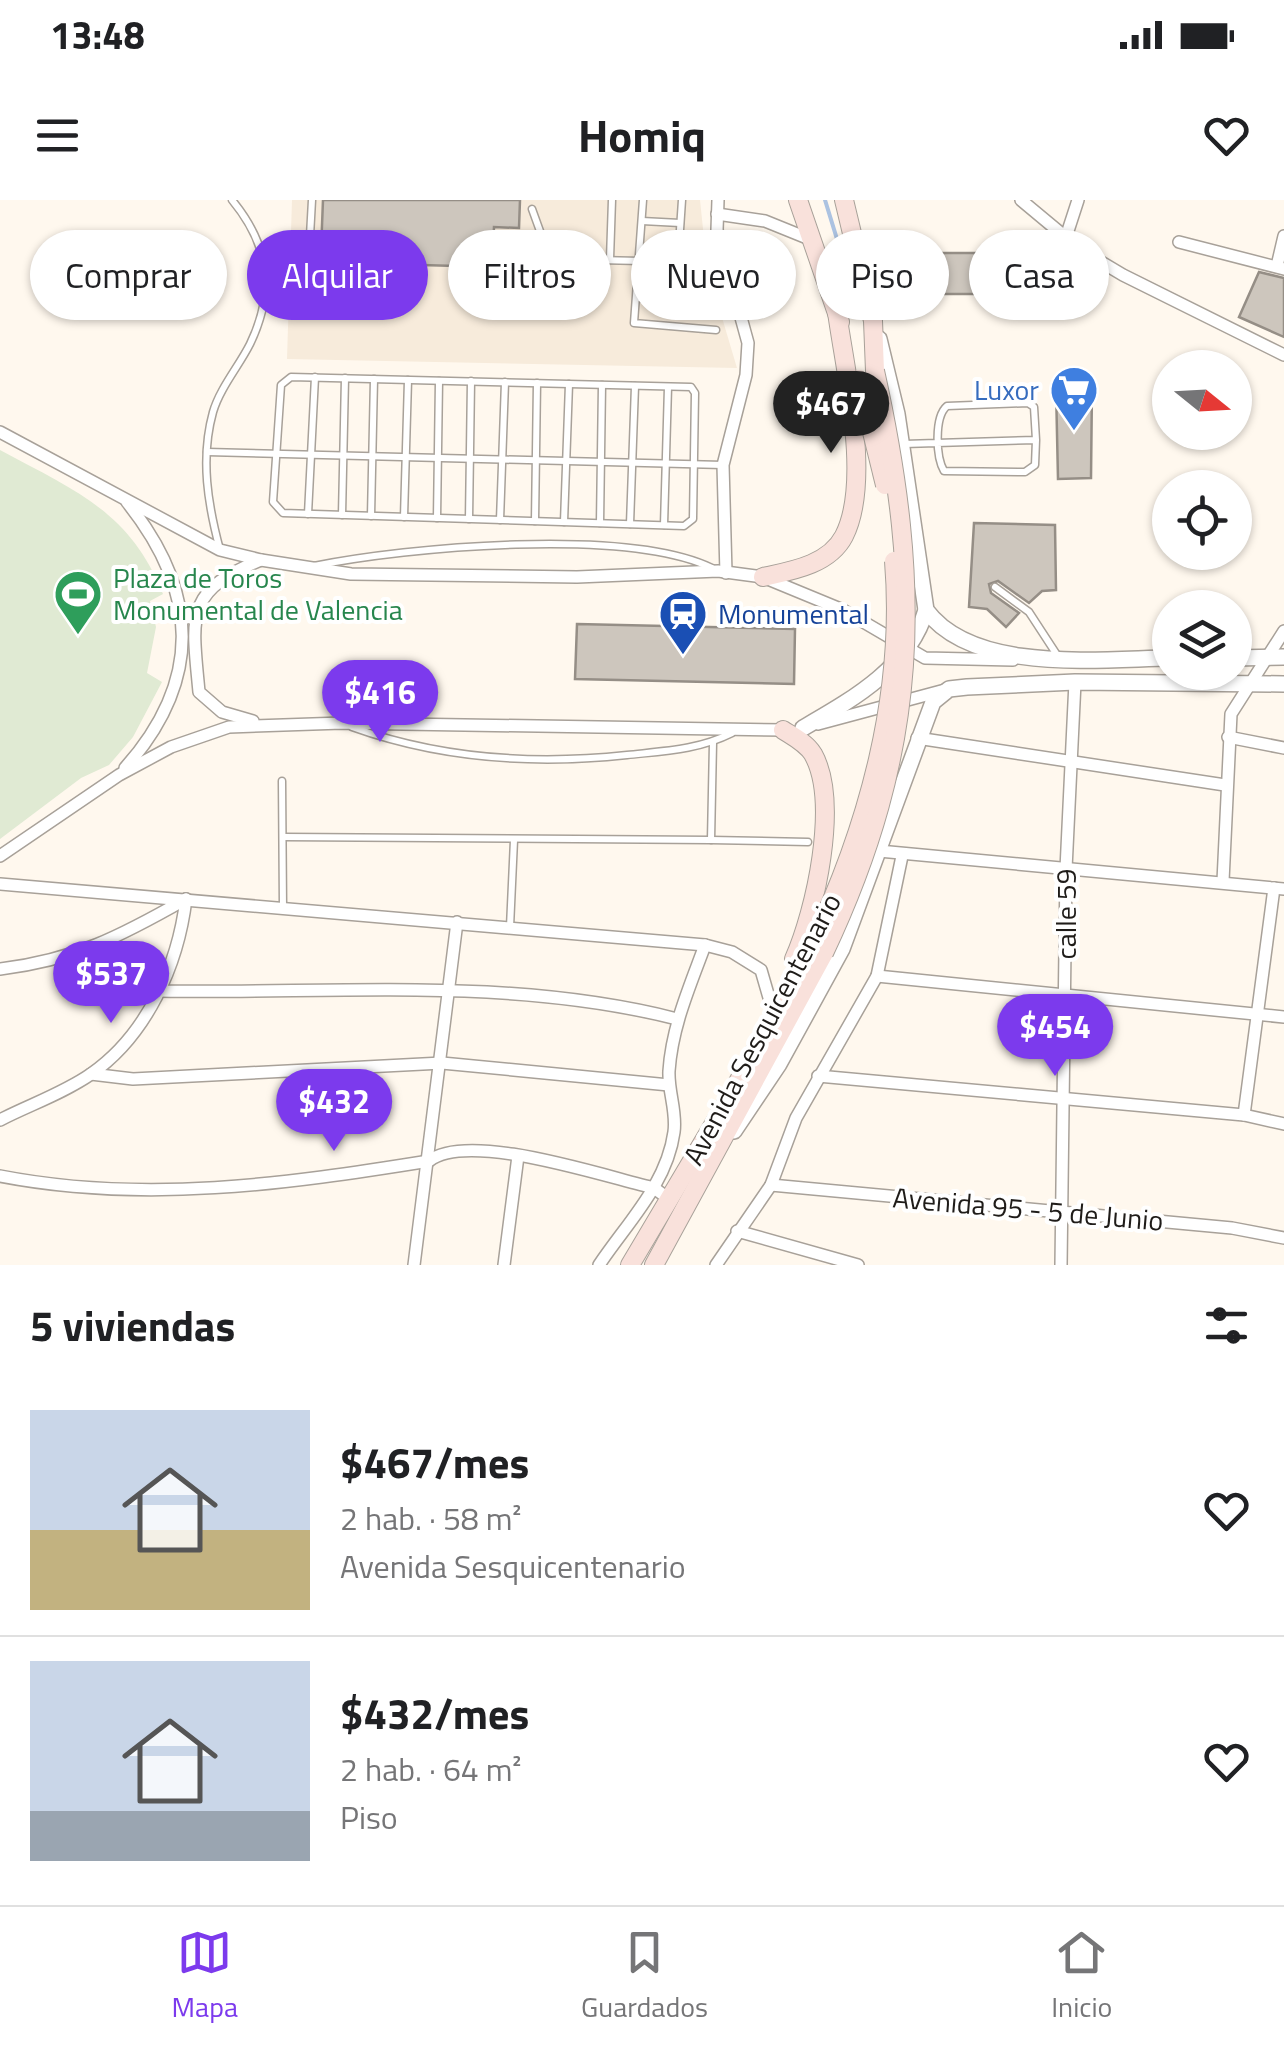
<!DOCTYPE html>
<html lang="es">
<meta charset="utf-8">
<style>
body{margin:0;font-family:"Titillium Web",sans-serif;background:#f2f2f2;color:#202124;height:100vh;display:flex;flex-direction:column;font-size:38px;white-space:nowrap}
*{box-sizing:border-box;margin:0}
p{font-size:32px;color:#757577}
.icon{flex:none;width:55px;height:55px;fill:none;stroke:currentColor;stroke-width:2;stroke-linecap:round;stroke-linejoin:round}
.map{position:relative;height:1065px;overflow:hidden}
.details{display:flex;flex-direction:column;background:#fff;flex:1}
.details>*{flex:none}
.guide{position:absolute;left:30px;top:30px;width:1225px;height:90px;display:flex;gap:20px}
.needle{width:65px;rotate:108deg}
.buttons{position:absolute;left:1152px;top:150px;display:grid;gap:20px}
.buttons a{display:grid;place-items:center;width:100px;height:100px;border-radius:50%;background:#fff;box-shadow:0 2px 8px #0004;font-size:50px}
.price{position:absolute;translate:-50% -85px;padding:0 22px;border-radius:35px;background:#7c3aed;color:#fff;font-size:32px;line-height:65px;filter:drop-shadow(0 2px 5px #0008)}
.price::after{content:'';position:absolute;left:50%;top:60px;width:30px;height:22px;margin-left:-15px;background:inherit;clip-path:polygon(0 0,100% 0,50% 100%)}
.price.active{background:#222;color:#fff}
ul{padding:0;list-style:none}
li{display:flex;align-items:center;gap:30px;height:250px;padding:0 30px}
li+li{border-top:2px solid #e0e0e0}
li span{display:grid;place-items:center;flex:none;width:280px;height:200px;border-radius:0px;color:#555}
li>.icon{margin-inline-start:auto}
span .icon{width:120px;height:120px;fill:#fffc;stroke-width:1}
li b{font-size:42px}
h2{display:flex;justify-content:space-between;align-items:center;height:120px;padding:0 30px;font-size:42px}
.tag{padding:0 35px;border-radius:45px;background:#fff;box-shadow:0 2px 8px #0004;font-size:35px;line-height:90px}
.tag.active{background:#7c3aed;color:#fff}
.status{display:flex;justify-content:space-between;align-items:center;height:70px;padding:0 50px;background:#fff;direction:ltr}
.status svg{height:28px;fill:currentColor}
header{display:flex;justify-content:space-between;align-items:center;height:130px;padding:0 30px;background:#fff;font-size:45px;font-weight:700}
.dock{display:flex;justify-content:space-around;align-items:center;height:140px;border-top:2px solid #e0e0e0;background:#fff;font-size:28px;color:#757577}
.dock a{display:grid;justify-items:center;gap:5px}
.dock .active{color:#7c3aed}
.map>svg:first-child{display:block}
</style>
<div class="status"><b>13:48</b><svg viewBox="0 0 49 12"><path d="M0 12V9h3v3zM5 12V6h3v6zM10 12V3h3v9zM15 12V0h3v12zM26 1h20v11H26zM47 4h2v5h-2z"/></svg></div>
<header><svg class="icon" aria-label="menu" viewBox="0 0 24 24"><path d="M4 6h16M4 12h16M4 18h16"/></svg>Homiq<svg class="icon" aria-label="heart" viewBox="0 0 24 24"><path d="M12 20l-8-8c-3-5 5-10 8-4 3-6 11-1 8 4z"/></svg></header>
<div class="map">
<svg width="1284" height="1065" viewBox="0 0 1284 1065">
<rect width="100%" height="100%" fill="#fff8ee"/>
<polygon fill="#f7ebdb" points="292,0 700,0 707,67 737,168 287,159"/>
<path fill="#e0ead3" d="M 0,250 C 74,290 130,311 163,394 L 150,401 L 156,427 L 147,473 L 162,482 L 133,537 L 109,565 L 81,578 L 0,639 Z"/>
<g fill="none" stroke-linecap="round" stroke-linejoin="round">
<polyline stroke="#abc2e1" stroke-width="4" points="825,0 848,75"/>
</g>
<g fill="#cdc6bd" stroke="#958e86" stroke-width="2.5">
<polygon points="323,0 520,0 519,28 494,27 492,67 386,64 386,53 321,51"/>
<polygon points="938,53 993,53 1000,65 999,94 938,94"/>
<polygon points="1259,72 1284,78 1284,137 1239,117"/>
<polygon points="1092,187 1091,278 1058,279 1056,188"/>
<polygon points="974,323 1055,325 1056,390 1042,391 1029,403 998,381 989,384 991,393 1019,413 1006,427 987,409 969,407"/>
<polygon points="577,424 795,429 794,484 575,479"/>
</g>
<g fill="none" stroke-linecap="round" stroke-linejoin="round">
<g stroke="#a8a199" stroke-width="9">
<g id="service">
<polyline points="643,0 634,123 716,130"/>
<polyline points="532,9 549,56 555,59 641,61"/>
<polyline points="642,21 680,23"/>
<polyline points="310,36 312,0"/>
<polyline points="509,36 542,35"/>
<polyline points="858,48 921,49 925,99"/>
<polyline points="889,49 894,97"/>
<polyline points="610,59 612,0"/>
<polyline points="640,72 677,74 682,0"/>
<polyline points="640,85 733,87"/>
<polyline points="638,98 737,102"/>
<polygon points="291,177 691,187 695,193 693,319 684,326 283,313 273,302 281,185"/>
<path d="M 904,244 L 1036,240 L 1035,265 L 1025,272 L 944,271 C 936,257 934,217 947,206 L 1028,203 L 1034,207 L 1036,240"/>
<polyline points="207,252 723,265"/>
<polyline points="308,314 315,177"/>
<polyline points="342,315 345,178"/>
<polyline points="371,316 374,179"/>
<polyline points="404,317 408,180"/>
<polyline points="437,318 439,181"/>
<polyline points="469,319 471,181"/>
<polyline points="500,320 505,182"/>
<polyline points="535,321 537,183"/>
<polyline points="564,322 569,184"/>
<polyline points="600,323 602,185"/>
<polyline points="630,324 635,186"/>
<polyline points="664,325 668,187"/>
<path d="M 220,350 C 208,305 200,259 213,212 C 220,188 239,166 250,144 C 276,90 269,45 232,0"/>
<path d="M 314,366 C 407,347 627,327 712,368"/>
<polyline points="995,387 1029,412 1059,458"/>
<path d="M 352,527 C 441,559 534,565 627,555 C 664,551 698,550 732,533"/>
<polyline points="282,581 283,708"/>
<polyline points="284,637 711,640 713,543"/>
<polyline points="711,640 808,642"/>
<polyline points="510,727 514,640"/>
</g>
</g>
<g stroke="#a8a199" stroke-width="14">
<g id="minor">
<polyline points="718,0 717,30 748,143 746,175 723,265 726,373"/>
<polyline points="1021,0 1081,50 1123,75 1284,155"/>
<polyline points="717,14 765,21 812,40"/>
<polyline points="1066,37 1078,0"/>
<polyline points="1179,42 1284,69"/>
<polyline points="1277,66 1284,36"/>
<polyline points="0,232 220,350 261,360 351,374 577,377 718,371 763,377 843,410 925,458 1013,460"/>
<path d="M 253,521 L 222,512 L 199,492 C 192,416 184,391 261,360"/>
<polyline points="818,524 945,490"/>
<polyline points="1228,537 1284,548"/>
<polyline points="917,538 1225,585"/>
<path d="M 125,568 C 203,480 199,392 127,302"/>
<polyline points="879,651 1284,689"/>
<polyline points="0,656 119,575 171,547 229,527 342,523 785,530"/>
<polyline points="1223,681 1231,514 1284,431"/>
<polyline points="0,684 705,745 732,752 761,770 772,808"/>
<path d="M 0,769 C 75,760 121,736 186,699"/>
<polyline points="877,776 1284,817"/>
<path d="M 161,791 C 332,794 510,776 677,819"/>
<polyline points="91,874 133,879 442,863 669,885"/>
<polyline points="818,876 1244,915 1284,924"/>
<polyline points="1244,915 1274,688"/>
<path d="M 0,920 C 29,905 64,893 91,874 C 147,835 178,765 186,699"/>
<path d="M 0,976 C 144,1004 286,984 429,961 C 468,930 606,977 654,988 L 669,999"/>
<polyline points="771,985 1232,1028 1284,1038"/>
<polyline points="737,1031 858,1065"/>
<polyline points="414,1065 457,722"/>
<polyline points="504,1065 518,956"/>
<path d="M 599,1065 C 627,1023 667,984 674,932 C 677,911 668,892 669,871 C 672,826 690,786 705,745"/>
<polyline points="716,1065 771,985 796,918 877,776 902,656"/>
<polyline points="1061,1065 1066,669 1075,482"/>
</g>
</g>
<g stroke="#a8a199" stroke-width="18">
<g id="tertiary">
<path d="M 879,139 L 897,214 L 926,410 C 973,474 1099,459 1170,458"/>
<polyline points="1235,458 1284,457"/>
<path d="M 803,528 C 853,499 909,468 926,410"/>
<polyline points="734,931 779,864 842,749 933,502 949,489 967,487 1075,482 1284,484"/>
</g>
</g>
<g stroke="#a8a199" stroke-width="20">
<g id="secondary">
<polyline points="798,0 840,122"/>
<polyline points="844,0 873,121 875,171"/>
<path d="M 763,377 C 791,371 829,365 844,336 C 872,281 845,172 837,112"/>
<path d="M 783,530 C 794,537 806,543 813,554 C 840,602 815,712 794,759"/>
<polyline points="630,1065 731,895 811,747"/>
<polyline points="654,1065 824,753"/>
</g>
</g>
<use href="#service" stroke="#fff" stroke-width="6"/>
<use href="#minor" stroke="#fff" stroke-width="11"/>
<use href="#tertiary" stroke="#fff" stroke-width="15"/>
<use href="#secondary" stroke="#f9e1db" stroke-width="18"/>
<g stroke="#a8a199" stroke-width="20" stroke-linecap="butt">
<g id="secondary-bridge">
<polyline points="859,179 885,285"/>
<path d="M 811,747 C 868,628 905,494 894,361"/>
<path d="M 824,753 C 921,548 923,388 875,171"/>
</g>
</g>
<use href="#secondary-bridge" stroke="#f9e1db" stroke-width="18"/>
</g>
<defs>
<g id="supermarket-pin" transform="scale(2.5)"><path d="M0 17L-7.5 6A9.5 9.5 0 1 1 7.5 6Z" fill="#3f7fe0" stroke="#fff"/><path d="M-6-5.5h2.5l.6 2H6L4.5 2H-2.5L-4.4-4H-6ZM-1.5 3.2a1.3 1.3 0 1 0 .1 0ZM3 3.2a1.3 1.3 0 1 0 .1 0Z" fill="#fff"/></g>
<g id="stadium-pin" transform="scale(2.5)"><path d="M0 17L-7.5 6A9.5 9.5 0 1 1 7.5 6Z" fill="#2e9e5b" stroke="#fff"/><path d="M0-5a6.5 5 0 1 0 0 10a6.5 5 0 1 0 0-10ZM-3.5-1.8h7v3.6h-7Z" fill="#fff"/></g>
<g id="station-pin" transform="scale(2.5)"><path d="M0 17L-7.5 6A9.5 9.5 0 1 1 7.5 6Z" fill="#1a4fb4" stroke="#fff"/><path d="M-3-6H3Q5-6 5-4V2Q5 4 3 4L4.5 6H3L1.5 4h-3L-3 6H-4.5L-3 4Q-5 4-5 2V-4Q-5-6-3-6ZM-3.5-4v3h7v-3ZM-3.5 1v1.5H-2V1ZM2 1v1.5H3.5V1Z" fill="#fff"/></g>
</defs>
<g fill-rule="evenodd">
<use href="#supermarket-pin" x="1074" y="190"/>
<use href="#stadium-pin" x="78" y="394"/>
<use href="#station-pin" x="683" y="414"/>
</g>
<g text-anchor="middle" stroke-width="8" stroke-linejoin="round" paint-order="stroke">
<g font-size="28" fill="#366cbe" stroke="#fff" text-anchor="end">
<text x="1039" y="200">Luxor</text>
</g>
<g font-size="28" fill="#27864d" stroke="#fff" text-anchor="start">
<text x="113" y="388">Plaza de Toros<tspan x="113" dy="32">Monumental de Valencia</tspan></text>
</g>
<g font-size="28" fill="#164399" stroke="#fff" text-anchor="start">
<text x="718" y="424">Monumental</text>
</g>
<g font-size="28" fill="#1f1c19" stroke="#fff">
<text transform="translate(1066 714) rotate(-90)" y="10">calle 59</text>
<text transform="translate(762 829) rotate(-62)" y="10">Avenida Sesquicentenario</text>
<text transform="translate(1028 1009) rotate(5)" y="10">Avenida 95 - 5 de Junio</text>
</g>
</g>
</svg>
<div class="buttons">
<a><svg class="needle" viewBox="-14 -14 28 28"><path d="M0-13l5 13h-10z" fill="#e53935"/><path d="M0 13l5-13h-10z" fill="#757577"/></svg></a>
<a><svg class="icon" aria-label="locate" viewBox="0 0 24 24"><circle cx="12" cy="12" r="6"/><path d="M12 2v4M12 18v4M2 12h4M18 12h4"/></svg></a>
<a><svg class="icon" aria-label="layers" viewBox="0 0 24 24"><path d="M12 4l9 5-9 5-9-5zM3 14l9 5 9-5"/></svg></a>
</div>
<b class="price active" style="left:831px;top:256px">$467</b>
<b class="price" style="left:380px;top:545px">$416</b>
<b class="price" style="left:111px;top:826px">$537</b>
<b class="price" style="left:1055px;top:879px">$454</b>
<b class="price" style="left:334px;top:954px">$432</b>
<div class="guide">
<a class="tag">Comprar</a>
<a class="tag active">Alquilar</a>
<a class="tag">Filtros</a>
<a class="tag">Nuevo</a>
<a class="tag">Piso</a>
<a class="tag">Casa</a>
</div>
</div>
<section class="details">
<h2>5 viviendas<svg class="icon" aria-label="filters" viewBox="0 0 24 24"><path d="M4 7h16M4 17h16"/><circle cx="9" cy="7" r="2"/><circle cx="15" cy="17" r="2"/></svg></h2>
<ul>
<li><span style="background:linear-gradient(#c9d6e8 60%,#c2b280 0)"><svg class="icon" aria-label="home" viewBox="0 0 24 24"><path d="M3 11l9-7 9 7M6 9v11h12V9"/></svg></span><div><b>$467/mes</b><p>2 hab. · 58 m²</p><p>Avenida Sesquicentenario</p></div><svg class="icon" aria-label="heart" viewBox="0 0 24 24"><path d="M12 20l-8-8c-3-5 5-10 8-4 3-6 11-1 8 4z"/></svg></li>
<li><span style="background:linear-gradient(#c9d6e8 75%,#9aa5b1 0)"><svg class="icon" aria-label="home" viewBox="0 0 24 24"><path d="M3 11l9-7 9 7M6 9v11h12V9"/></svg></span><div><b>$432/mes</b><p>2 hab. · 64 m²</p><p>Piso</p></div><svg class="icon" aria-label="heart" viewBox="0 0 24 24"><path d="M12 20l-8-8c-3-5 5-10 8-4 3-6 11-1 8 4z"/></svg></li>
</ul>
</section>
<nav class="dock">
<a class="active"><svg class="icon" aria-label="map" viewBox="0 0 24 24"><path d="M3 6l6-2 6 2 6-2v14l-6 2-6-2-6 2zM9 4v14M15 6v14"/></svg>Mapa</a>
<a><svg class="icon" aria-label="saved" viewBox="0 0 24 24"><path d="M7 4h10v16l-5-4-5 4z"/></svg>Guardados</a>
<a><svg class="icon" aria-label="home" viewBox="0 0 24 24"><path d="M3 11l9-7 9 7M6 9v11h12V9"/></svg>Inicio</a>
</nav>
